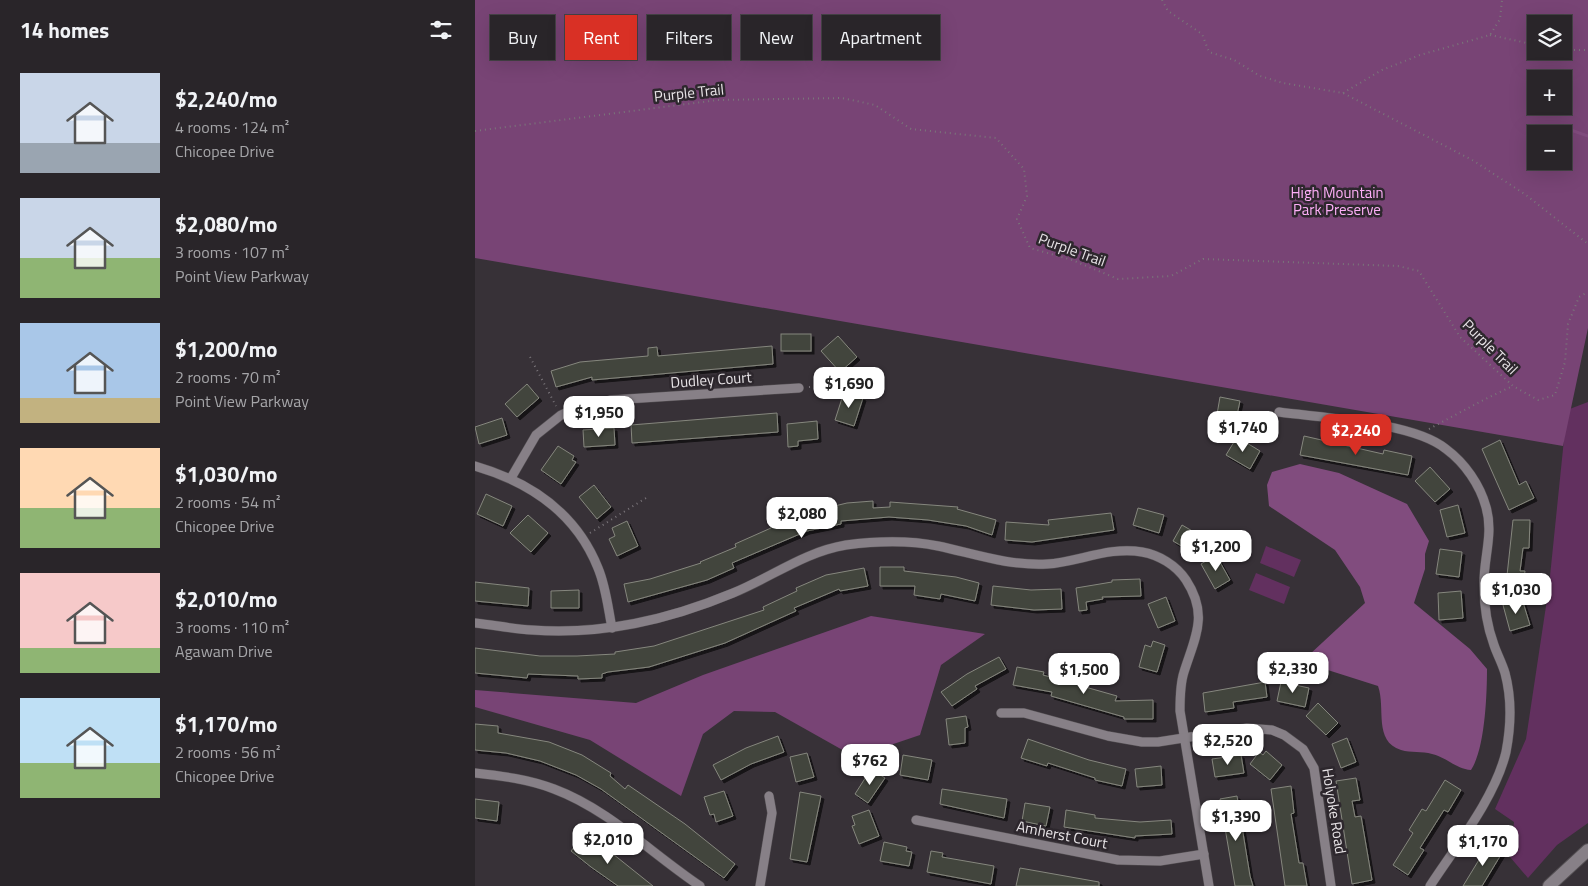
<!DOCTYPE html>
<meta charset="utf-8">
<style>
body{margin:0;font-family:"Titillium Web",sans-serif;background:#353135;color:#f1f3f6;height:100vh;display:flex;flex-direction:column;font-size:19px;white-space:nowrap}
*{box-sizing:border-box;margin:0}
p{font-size:16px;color:#a5a5a8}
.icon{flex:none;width:28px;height:28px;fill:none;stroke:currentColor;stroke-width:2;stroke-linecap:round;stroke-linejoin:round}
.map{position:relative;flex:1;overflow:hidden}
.side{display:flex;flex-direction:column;background:#292529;width:475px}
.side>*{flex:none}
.guide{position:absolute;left:15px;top:15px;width:475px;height:45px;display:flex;gap:10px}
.tools{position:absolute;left:1052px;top:15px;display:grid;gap:10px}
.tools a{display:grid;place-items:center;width:45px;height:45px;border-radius:0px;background:#292529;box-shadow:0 5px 20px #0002,0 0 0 1px #454246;font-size:25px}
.price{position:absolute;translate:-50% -42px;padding:0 11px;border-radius:10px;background:#fff;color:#222;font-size:16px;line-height:32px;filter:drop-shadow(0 1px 2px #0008)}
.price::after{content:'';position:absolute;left:50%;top:30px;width:15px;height:11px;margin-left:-8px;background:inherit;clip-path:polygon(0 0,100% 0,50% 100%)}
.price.on{background:#d93025;color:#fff}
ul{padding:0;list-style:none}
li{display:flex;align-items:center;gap:15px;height:125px;padding:0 20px}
li span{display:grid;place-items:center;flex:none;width:140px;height:100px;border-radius:0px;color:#555}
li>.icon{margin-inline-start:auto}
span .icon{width:60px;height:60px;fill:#fffc;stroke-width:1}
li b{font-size:21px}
h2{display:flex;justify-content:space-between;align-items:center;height:60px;padding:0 20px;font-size:21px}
.pill{padding:0 18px;border-radius:0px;background:#292529;box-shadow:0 5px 20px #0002,0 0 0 1px #454246;font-size:18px;line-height:45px}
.pill.on{background:#d93025;color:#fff}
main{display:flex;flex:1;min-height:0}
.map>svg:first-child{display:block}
</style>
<main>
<section class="side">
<h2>14 homes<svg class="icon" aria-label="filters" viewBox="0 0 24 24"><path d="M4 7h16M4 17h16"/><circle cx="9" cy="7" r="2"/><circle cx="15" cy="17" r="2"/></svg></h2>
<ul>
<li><span style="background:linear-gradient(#c9d6e8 70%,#9aa5b1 0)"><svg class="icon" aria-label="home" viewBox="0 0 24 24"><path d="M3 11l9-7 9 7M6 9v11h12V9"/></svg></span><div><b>$2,240/mo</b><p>4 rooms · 124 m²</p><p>Chicopee Drive</p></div></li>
<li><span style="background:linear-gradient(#c9d6e8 60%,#8fb573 0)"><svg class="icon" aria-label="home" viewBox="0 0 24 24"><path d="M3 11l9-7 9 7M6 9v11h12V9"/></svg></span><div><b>$2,080/mo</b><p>3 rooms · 107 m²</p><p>Point View Parkway</p></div></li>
<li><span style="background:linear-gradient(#a9c7e8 75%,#c2b280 0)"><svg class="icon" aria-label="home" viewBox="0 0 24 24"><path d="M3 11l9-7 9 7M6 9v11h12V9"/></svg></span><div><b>$1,200/mo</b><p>2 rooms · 70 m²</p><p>Point View Parkway</p></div></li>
<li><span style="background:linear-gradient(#ffd9b3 60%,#8fb573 0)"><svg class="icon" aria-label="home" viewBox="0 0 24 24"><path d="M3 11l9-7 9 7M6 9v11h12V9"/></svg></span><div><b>$1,030/mo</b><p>2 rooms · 54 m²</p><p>Chicopee Drive</p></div></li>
<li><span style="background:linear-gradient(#f6c9c9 75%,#8fb573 0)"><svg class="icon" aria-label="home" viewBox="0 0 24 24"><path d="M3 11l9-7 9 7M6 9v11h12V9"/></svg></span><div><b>$2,010/mo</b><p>3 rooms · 110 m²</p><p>Agawam Drive</p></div></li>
<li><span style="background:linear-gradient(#bfe0f5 65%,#8fb573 0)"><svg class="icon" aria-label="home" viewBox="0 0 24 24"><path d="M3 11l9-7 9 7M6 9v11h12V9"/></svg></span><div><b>$1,170/mo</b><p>2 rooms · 56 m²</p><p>Chicopee Drive</p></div></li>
</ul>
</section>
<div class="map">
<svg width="1113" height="886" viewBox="0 0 1113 886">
<defs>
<filter id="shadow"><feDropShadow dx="3" dy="3" stdDeviation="0" flood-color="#0009"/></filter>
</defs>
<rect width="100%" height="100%" fill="#373137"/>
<g fill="#62305f">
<polygon points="1113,402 1113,823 1082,845 1053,878 1035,857 1039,822 1020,809 1051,739 1074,586 1092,410"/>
<polygon points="791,546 826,560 819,577 785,563"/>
<polygon points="781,573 815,587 809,604 774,590"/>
</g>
<g fill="#784475" fill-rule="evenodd">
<path d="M 0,0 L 1113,0 L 1113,328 L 1088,446 L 0,258 ZM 1061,24 L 1089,24 L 1089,51 L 1061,51 ZM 1061,79 L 1089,79 L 1089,106 L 1061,106 ZM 1061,134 L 1089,134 L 1089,161 L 1061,161 Z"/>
<polygon points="396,616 510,634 466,665 445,735 380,757 300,712 259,711 228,734 206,796 115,740 0,707 0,690 161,703 228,675"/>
</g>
<path fill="#814c7e" d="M 825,464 L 864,473 L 932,504 L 954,541 L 950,554 L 950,569 L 939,603 L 995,649 L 1012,669 C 1012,695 1010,749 996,770 C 981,769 971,757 957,754 C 947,751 936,753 926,750 C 898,741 911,708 903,686 L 837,665 L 834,655 L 890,603 L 885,587 L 860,550 L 794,506 L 792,485 L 797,472 Z"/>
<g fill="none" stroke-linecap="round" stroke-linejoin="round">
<polyline stroke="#814c7e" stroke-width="3" points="1093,129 1113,136"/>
</g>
<g fill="#43443c" stroke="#85877e" filter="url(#shadow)">
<rect x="306" y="334" width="30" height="17"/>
<polygon points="363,336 382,357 365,372 346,351"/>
<polygon points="297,346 298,364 117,380 117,377 81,387 76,371 105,362 173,356 173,348 182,347 183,356"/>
<polygon points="52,384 64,398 42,417 30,404"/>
<polygon points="369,392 388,398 379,426 360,420"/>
<polygon points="745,397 765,401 759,429 740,426"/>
<polygon points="302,413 303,432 157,443 156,425"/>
<polygon points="27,418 32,435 4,444 0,427"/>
<polygon points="342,421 343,439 323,441 323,446 313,447 312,424"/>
<polygon points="139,428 140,445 109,447 108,430"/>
<polygon points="829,436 908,454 909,450 937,456 933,475 825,455"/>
<polygon points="762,437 785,451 775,469 751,455"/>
<polygon points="1025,440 1044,485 1051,481 1059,498 1034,510 1007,449"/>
<polygon points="83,446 99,456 97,460 101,462 86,484 66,470"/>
<polygon points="955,467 975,489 960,502 940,481"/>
<polygon points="119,485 136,507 122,519 104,497"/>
<polygon points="11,494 37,506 28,526 2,514"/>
<polygon points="398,501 398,508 415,507 415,502 483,507 482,509 521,520 517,535 491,526 453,520 414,517 366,521 366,524 332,531 299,545 257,563 259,568 232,580 153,602 149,584 175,579 226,563 225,562 261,547 260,544 296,528 296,525 322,515 372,503"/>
<polygon points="983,505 990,533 972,537 965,510"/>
<polygon points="663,508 689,515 684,533 658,525"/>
<polygon points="636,513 639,530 557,542 530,540 531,522 574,525 573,520"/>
<polygon points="53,515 73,533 56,552 35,533"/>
<polygon points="1038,520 1055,520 1054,548 1048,548 1045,571 1050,571 1048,587 1031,585"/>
<polygon points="152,521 163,546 142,556 134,539 140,536 137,528"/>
<polygon points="707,525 731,539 722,555 698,541"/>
<polygon points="965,549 987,552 984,577 961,574"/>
<polygon points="741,555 755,580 740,589 726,564"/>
<polygon points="405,567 429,567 429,571 481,577 504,583 500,601 466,594 465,599 439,595 440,586 405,586"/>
<polygon points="389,568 393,586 365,591 364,589 319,608 321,611 250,643 174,667 133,672 127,674 127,678 103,679 103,676 53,674 52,678 0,673 0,648 65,656 102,656 140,654 140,652 179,646 289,610 288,607 322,591 321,588 351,575"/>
<polygon points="665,579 666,596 627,597 628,599 611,602 612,610 604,611 601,588 637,582 637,580"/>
<polygon points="0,582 54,588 53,606 0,601"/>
<polygon points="518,586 556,590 586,589 587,609 559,610 516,605"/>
<polygon points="104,590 104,608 76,608 76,591"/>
<polygon points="986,591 988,618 964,620 963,593"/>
<polygon points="691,597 700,621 683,628 673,604"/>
<polygon points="1047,599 1055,625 1035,631 1028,605"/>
<polygon points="678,641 690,645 682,672 664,667 670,645 676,647"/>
<polygon points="524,657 531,669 500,686 502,689 477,706 466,692 492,674"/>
<polygon points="542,667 569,672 568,675 642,696 640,701 678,700 678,719 649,719 649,717 576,696 577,692 538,685"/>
<polygon points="790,682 792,697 758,702 759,708 730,712 728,693"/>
<polygon points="806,682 834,688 830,707 802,701"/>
<polygon points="843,703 863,723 851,735 831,716"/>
<polygon points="491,716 493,727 490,728 490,743 474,745 471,719"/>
<polygon points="0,724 23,726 23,733 74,742 107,755 136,773 135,776 150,789 153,785 210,824 260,864 249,878 126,789 101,775 65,761 31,753 0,750"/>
<polygon points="303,736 309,752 276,764 246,780 238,765 271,748"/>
<polygon points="872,738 881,762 866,768 857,744"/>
<polygon points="553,739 614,760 651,769 647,786 620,780 620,778 573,763 572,766 546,758"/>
<polygon points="791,751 807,765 795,780 775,764 784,752 788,755"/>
<polygon points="332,753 339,777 321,782 315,757"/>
<polygon points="428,755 457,760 453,780 425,775"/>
<polygon points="766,755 769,773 740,777 737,759"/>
<polygon points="686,766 687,785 662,787 660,769"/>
<polygon points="396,769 410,778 393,803 380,794"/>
<polygon points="881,778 885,800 877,801 880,817 886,816 897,880 877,884 861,781"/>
<polygon points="970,780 986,790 973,812 969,810 945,848 949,850 933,875 918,865 938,833 934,830 947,809 951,811"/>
<polygon points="816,786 819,813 816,814 824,863 828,863 832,886 810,886 796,789"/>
<polygon points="467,789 532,799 529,818 465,804"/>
<polygon points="249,791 258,816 241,822 239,814 235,815 229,797"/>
<polygon points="325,792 346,796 332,862 315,859"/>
<polygon points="762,796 775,876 778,886 760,886 745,799"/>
<polygon points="0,799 24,802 22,821 0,818"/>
<polygon points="550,803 575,807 571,826 547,821"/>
<polygon points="394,810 404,836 384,844 377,826 380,825 377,816"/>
<polygon points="591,810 620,815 620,818 665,822 696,820 697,834 660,836 660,838 589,827"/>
<polygon points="109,835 137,857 138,854 178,886 143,886 116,867 96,851"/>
<polygon points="409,842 432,847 431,851 437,852 434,866 405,861"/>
<polygon points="1013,845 1027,853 1007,886 988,886"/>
<polygon points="456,851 468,853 467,857 519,866 516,884 452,872"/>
<polygon points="545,868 624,882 624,886 541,886"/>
</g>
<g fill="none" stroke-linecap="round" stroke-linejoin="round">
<g stroke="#534e52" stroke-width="10">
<g id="minor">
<path d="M 804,412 C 848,418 938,422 971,449 C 990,463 1005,485 1011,507 C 1019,534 1008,559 1009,586 C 1009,606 1012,626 1019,645 C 1022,654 1027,663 1030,673 C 1037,699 1036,726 1031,752 C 1020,798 981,846 955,886"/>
<path d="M 0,466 C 55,482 101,513 123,568 C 131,587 133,608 137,628"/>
<polyline points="36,478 61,435 86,415 101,408 136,400 324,388"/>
<path d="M 0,623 C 19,625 38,629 57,630 C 128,635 193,620 258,593 C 297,577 329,552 371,545 C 402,541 433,540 463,546 C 500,554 534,566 572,564 C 603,562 635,546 667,552 C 684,555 701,565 711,580 C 734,615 720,637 709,672 C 705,684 705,698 705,711 L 734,886"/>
<polyline points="526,713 549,713 633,736 667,742 683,742 772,728 797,730 809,735 828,749 839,768 856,886"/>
<path d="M 0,773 C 27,776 53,779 79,789 C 133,809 177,854 225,886"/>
<polyline points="441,820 643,860 685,861 729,854"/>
<polyline points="285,886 297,813 294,796"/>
</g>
</g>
<g stroke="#534e52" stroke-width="14">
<polyline id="secondary" points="1074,886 1113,850"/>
</g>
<g stroke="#7a757a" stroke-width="2" stroke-dasharray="1 4" stroke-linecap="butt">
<polyline points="687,0 693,11 727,34 734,52 759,60 785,76 808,83 868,93 999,161 1051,195 1113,244"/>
<polyline points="1015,35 1061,45"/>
<polyline points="1089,50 1113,50"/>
<polyline points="868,93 907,70 945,55 1015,35 1025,19 1027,0"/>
<polyline points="0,131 243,100 367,98 400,105 436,129 521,138 549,169 552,196 542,219 555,248 597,260 643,279 696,276 728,259 923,266 944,271 985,337 1038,386 1063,400 1080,395 1090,362 1093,324 1104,297 1113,292"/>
<polyline points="55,357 81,406"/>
<polyline points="334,387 406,380"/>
<path d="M 954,429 C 982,414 1009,399 1038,386"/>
<polyline points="115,533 171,498"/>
</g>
<use href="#minor" stroke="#878087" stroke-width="9"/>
<use href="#secondary" stroke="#878087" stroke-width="12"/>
</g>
<g text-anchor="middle" stroke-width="5" stroke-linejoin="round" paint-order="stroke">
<g font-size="15" fill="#e8e4e7" stroke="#2d272d">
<text transform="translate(214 93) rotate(-6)" y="5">Purple Trail</text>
<text transform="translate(597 250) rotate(20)" y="5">Purple Trail</text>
<text transform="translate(1015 347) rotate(45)" y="5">Purple Trail</text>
<text transform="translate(236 380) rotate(-4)" y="5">Dudley Court</text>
<text transform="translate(859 811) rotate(81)" y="5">Holyoke Road</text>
<text transform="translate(587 835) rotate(11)" y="5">Amherst Court</text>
</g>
<g font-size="15" fill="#feaff8" stroke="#2d272d">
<text x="862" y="198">High Mountain<tspan x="862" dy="17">Park Preserve</tspan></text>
</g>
</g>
</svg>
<div class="tools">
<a><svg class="icon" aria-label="layers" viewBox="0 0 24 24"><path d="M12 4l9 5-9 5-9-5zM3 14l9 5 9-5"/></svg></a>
<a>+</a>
<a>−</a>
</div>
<b class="price" style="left:374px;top:409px">$1,690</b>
<b class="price" style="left:124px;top:438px">$1,950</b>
<b class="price" style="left:768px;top:453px">$1,740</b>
<b class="price on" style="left:881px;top:456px">$2,240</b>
<b class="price" style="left:327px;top:539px">$2,080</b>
<b class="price" style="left:741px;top:572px">$1,200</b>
<b class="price" style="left:1041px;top:615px">$1,030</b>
<b class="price" style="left:818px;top:694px">$2,330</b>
<b class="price" style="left:609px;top:695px">$1,500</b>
<b class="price" style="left:753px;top:766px">$2,520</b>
<b class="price" style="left:395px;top:786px">$762</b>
<b class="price" style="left:761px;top:842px">$1,390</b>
<b class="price" style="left:133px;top:865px">$2,010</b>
<b class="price" style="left:1008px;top:867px">$1,170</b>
<div class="guide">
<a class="pill">Buy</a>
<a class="pill on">Rent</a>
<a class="pill">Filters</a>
<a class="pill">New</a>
<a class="pill">Apartment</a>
</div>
</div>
</main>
